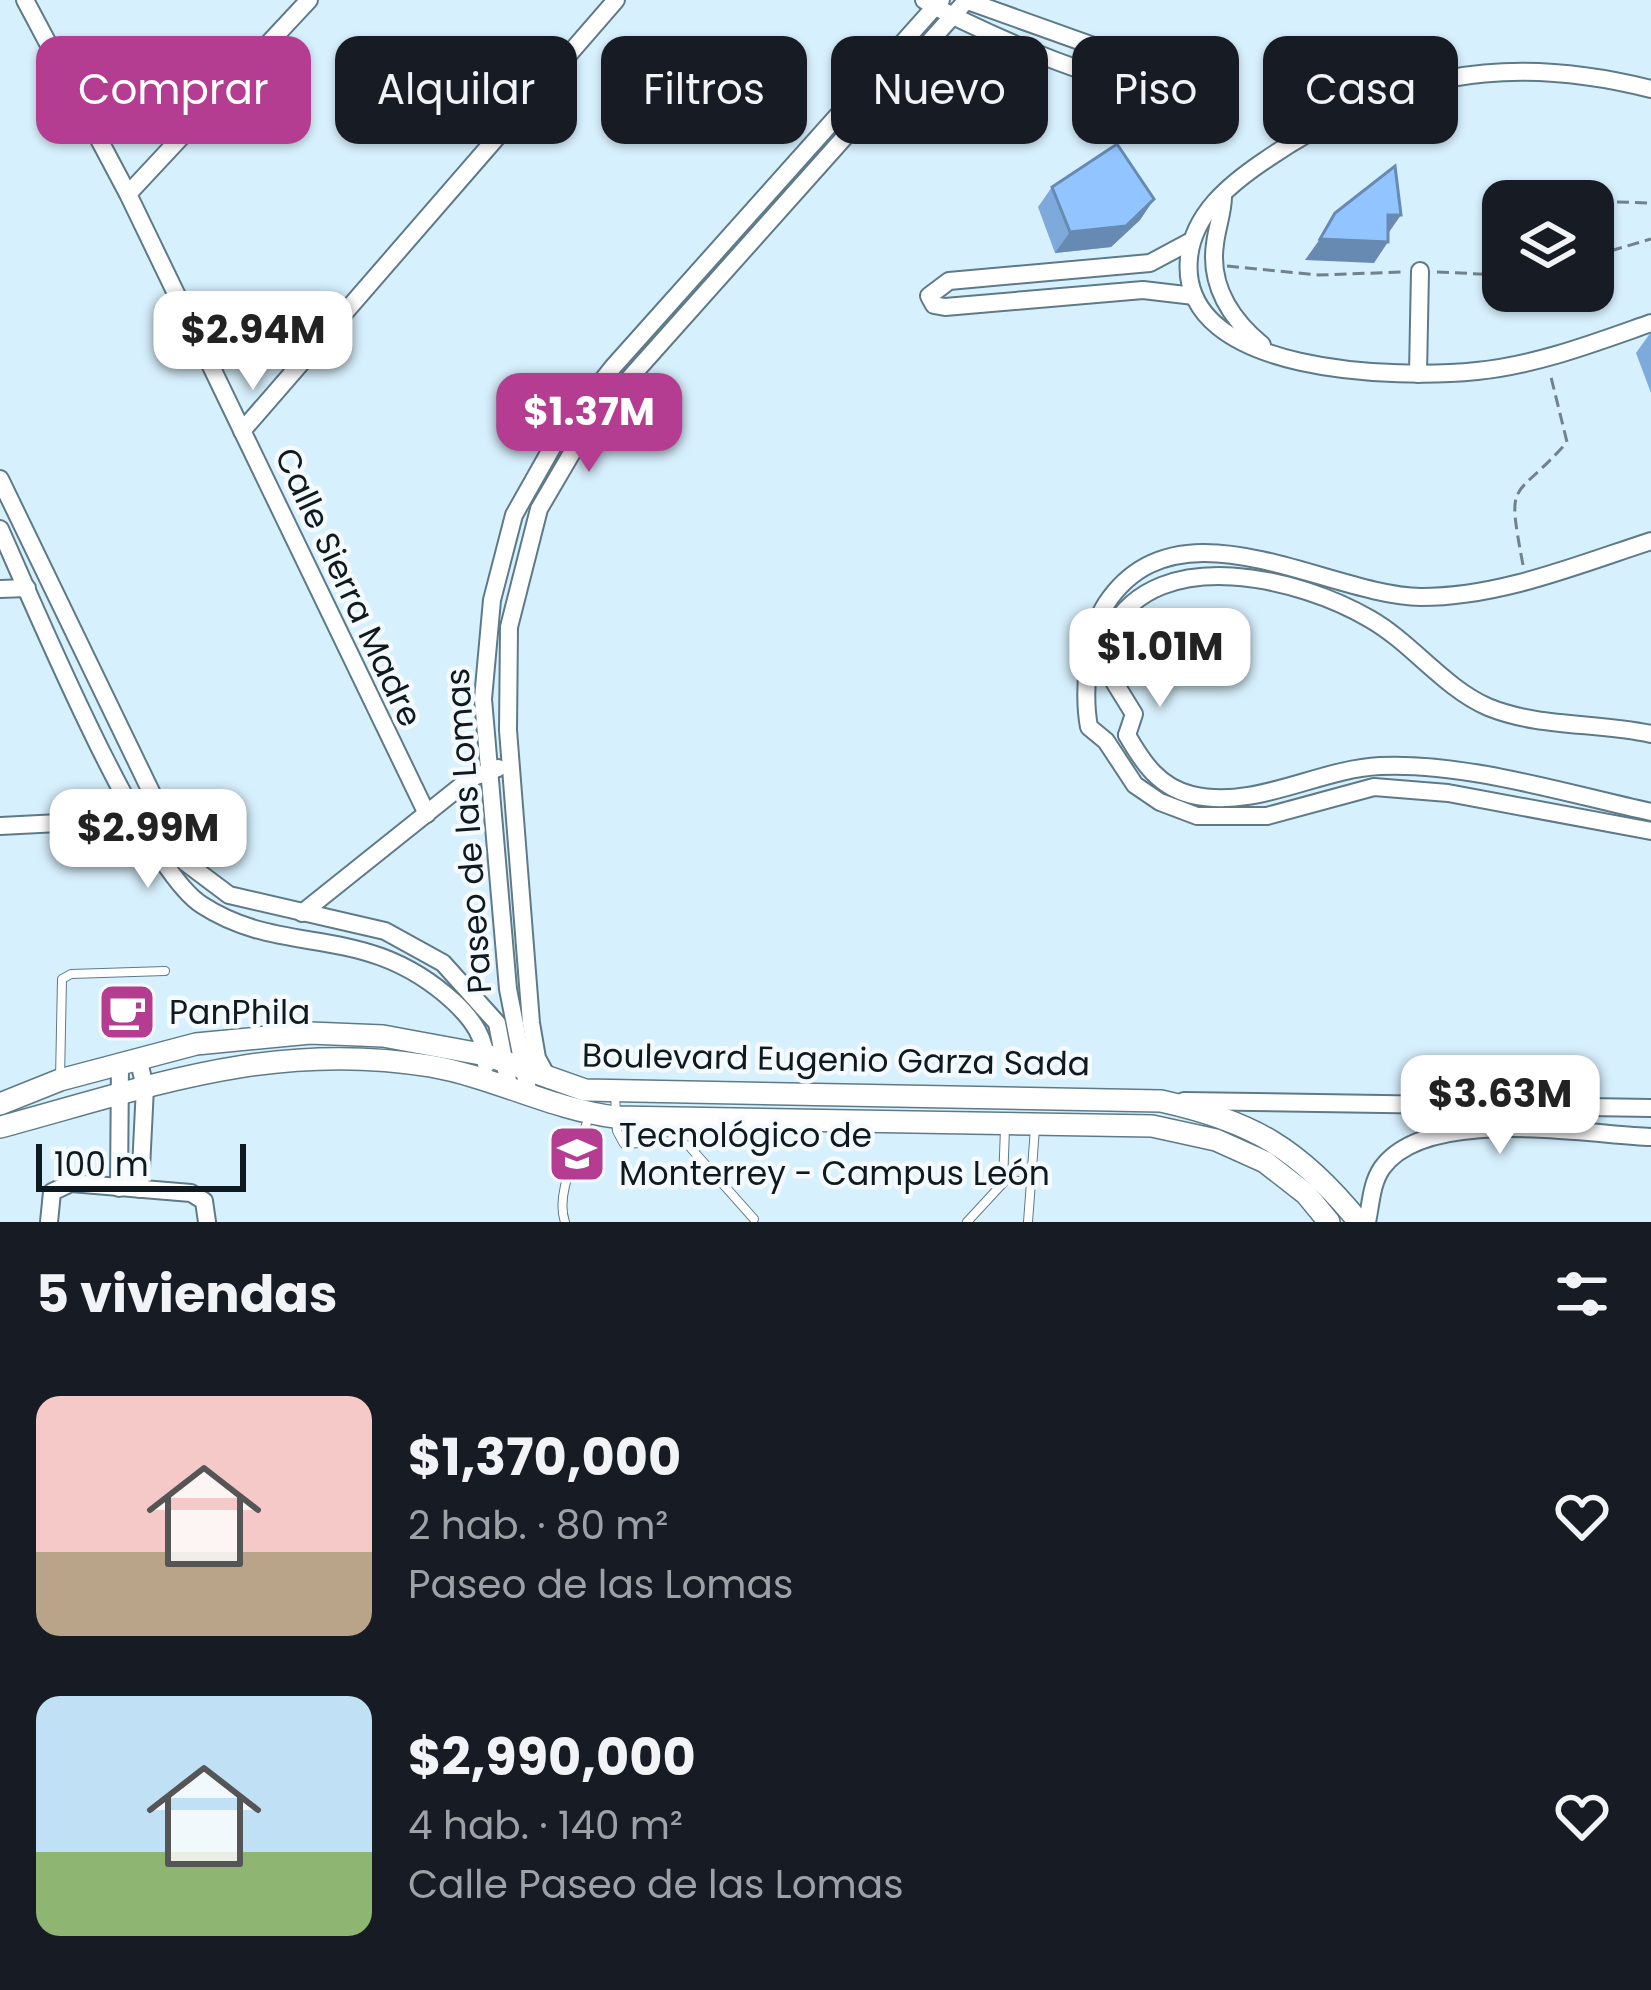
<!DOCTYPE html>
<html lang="es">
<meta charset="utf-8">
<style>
body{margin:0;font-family:Poppins,sans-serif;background:#20242c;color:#f1f3f6;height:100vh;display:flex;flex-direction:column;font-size:45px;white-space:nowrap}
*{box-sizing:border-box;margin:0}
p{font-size:39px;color:#9ea1a6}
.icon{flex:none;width:66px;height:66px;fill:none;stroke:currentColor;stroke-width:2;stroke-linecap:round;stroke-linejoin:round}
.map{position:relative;height:1222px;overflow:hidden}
.drawer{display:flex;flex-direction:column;background:#171b24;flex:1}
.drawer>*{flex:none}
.banner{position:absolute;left:36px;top:36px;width:1581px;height:108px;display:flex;gap:24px}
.buttons{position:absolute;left:1482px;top:180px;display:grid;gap:24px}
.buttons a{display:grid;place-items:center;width:132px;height:132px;border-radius:24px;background:#171b24;box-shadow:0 3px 9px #0004;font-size:60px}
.scale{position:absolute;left:36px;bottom:30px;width:210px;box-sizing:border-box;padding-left:12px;border:6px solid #0f1a20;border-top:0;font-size:33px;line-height:42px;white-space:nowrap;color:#0f1a20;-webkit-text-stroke:9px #f4fafd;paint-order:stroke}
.price{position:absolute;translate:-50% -102px;padding:0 27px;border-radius:24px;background:#fff;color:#222;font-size:39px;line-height:78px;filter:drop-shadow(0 3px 6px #0008)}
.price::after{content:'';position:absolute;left:50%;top:72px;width:36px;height:27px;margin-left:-18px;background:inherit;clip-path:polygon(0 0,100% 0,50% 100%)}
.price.on{background:#b53d91;color:#fff}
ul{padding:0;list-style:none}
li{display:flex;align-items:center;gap:36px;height:300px;padding:0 36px}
li span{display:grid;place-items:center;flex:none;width:336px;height:240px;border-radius:24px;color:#555}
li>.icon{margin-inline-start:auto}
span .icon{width:144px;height:144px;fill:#fffc;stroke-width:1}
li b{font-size:51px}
h2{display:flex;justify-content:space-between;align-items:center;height:144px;padding:0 36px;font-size:51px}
.chip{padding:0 42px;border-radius:24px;background:#171b24;box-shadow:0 3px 9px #0004;font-size:42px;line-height:108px}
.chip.on{background:#b53d91;color:#fff}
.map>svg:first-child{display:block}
</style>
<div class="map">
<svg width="1651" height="1222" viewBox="0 0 1651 1222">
<rect width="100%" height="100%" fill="#d7f0fd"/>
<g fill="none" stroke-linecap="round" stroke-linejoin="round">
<g stroke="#5e7a88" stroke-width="10">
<g id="service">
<polyline points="60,1079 62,979 71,974 165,971"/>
<polyline points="615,1095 617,1131 624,1144 673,1141 689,1146 754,1219"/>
<polyline points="1004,1180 1033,1182"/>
<path d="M 565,1222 C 554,1191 581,1148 589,1115"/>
<polyline points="967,1222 1003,1183 1005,1128"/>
<polyline points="1028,1222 1035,1128"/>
</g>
</g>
<g stroke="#5e7a88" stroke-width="20">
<g id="minor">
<polyline points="25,0 128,194 427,814"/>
<path d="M 924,0 C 955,20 1128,100 1153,80 L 1153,70 L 1141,63 L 965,0"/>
<path d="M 1651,89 C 1501,51 1390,75 1264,161 C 1230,184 1193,214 1189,258 C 1177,376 1401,379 1477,371 C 1537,365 1594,343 1651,323"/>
<polyline points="128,194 309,0"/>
<path d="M 1223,196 C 1223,213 1217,226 1215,244 C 1209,285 1231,319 1262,345"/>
<polyline points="1191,241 1150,263 949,281 929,296 934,305 945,307 1143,290 1194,296"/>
<polyline points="1418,374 1420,271"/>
<polyline points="242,431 616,0"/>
<polyline points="0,479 185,862 229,895 385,931 443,963 497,1023 509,1086"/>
<path d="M 0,529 C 34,605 143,868 202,905 C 285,959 365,920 454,1002 C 473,1020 486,1038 486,1065"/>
<path d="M 1651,541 C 1577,565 1500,597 1421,597 C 1328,596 1178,494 1106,604 C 1087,633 1083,695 1089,727 L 1106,741 L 1135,785 L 1160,802 L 1197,816 L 1267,816 L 1374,787 L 1448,793 L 1651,831"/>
<polyline points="0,589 27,588"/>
<path d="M 1127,735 L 1134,714 L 1113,680 L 1111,630 C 1159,543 1300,578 1370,619 C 1412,643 1444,688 1488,707 C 1539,728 1598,722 1651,734"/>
<path d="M 1127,735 C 1143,763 1159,787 1192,795 C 1255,810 1318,769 1380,766 C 1465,762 1568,794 1651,812"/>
<polyline points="0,826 138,819"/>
<polyline points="302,913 471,778 498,768"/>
<polyline points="138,1058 145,1087 140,1189"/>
<polyline points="549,1080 537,1058 531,1023 508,730 509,627 539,509 573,451 619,390 966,1"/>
<polyline points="529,1095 508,989 483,699 492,600 514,515 558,437 613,367 941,0"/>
<polyline points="1184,1101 1651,1108"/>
<polyline points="119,1188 120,1063"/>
<polyline points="49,1222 52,1192 71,1183 191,1193 204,1201 207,1222"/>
<path d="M 1367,1222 C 1371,1204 1371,1184 1382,1168 C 1426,1106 1582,1134 1651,1137"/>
</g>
</g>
<g stroke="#5e7a88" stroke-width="24">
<g id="tertiary">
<path d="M 0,1104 L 60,1080 L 196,1044 L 310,1033 L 383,1036 L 486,1055 L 585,1090 L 1161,1101 C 1252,1121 1300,1149 1359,1222"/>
<path d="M 0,1127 C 149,1087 273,1040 430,1066 C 494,1077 551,1109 615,1117 L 1152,1126 L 1216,1140 L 1265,1162 L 1306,1194 L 1329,1222"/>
</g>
</g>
<g stroke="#71828c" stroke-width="3" stroke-dasharray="12 6" stroke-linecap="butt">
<polyline points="1581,201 1651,203"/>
<polyline points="1593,256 1651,239"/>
<polyline points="1227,266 1318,275 1403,272"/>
<polyline points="1437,272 1503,275"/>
<path d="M 1523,565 C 1506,474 1513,504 1567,442 L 1550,373"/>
</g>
<use href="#service" stroke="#fff" stroke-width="8"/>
<use href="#minor" stroke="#fff" stroke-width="16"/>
<use href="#tertiary" stroke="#fff" stroke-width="21"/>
</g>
<g fill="#7ea9db">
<polygon points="1052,187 1154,199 1140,220 1111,247 1055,253 1038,207"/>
<polygon points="1651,332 1651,393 1636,353"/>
</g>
<g fill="#668ab2">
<polygon points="1154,199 1140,220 1111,247 1055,253 1070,232"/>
<polygon points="1388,215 1401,215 1387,235"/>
<polygon points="1320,239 1388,242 1374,263 1305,260"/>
</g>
<g fill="#92c5ff" stroke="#668ab2" stroke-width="3">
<polygon points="1117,144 1154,199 1126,226 1070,232 1052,187"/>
<polygon points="1395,166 1401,215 1388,215 1388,242 1320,239 1335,213"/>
</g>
<defs>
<g id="cafe-square" transform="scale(3)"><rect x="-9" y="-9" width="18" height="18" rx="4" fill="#b53d91" stroke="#f4fafd"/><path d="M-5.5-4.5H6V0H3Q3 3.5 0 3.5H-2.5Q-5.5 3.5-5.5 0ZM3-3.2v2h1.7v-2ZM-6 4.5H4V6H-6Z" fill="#fff"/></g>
<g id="university-square" transform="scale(3)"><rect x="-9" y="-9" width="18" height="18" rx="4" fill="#b53d91" stroke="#f4fafd"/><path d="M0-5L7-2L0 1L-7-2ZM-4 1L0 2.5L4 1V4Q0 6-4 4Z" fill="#fff"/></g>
</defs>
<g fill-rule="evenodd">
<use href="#cafe-square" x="127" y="1012"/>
<use href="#university-square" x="577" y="1154"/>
</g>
<g text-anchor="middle" stroke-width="9" stroke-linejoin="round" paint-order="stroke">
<g font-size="33" fill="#0f1a20" stroke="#f4fafd">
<text transform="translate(349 587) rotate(65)" y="12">Calle Sierra Madre</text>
<text transform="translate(468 831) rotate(-94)" y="12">Paseo de las Lomas</text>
<text transform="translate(836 1059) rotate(1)" y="12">Boulevard Eugenio Garza Sada</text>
</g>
<g font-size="33" fill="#0f1a20" stroke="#f4fafd" text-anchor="start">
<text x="169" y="1024">PanPhila</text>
<text x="619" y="1147">Tecnológico de<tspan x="619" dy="38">Monterrey - Campus León</tspan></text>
</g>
</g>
</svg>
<div class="buttons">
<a><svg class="icon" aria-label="layers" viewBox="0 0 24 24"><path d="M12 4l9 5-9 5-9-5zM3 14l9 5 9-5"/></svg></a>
</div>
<div class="scale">100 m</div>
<b class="price" style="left:253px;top:393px">$2.94M</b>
<b class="price on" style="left:589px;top:475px">$1.37M</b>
<b class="price" style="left:1160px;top:710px">$1.01M</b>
<b class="price" style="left:148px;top:891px">$2.99M</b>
<b class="price" style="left:1500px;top:1157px">$3.63M</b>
<div class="banner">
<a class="chip on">Comprar</a>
<a class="chip">Alquilar</a>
<a class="chip">Filtros</a>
<a class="chip">Nuevo</a>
<a class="chip">Piso</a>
<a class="chip">Casa</a>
</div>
</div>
<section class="drawer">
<h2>5 viviendas<svg class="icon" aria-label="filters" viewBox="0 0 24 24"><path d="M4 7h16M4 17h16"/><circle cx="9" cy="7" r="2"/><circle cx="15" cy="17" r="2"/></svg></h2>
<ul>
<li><span style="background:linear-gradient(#f6c9c9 65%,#b9a48a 0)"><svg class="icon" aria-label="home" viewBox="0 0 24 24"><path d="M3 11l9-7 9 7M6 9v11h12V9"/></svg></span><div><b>$1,370,000</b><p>2 hab. · 80 m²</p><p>Paseo de las Lomas</p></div><svg class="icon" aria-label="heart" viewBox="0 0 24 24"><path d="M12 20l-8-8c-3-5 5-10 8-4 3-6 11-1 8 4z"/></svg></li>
<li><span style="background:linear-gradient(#bfe0f5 65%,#8fb573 0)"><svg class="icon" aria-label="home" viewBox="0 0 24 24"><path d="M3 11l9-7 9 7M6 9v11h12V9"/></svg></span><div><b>$2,990,000</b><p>4 hab. · 140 m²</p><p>Calle Paseo de las Lomas</p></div><svg class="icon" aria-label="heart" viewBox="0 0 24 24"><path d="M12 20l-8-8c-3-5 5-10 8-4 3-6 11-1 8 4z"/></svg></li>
</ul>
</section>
